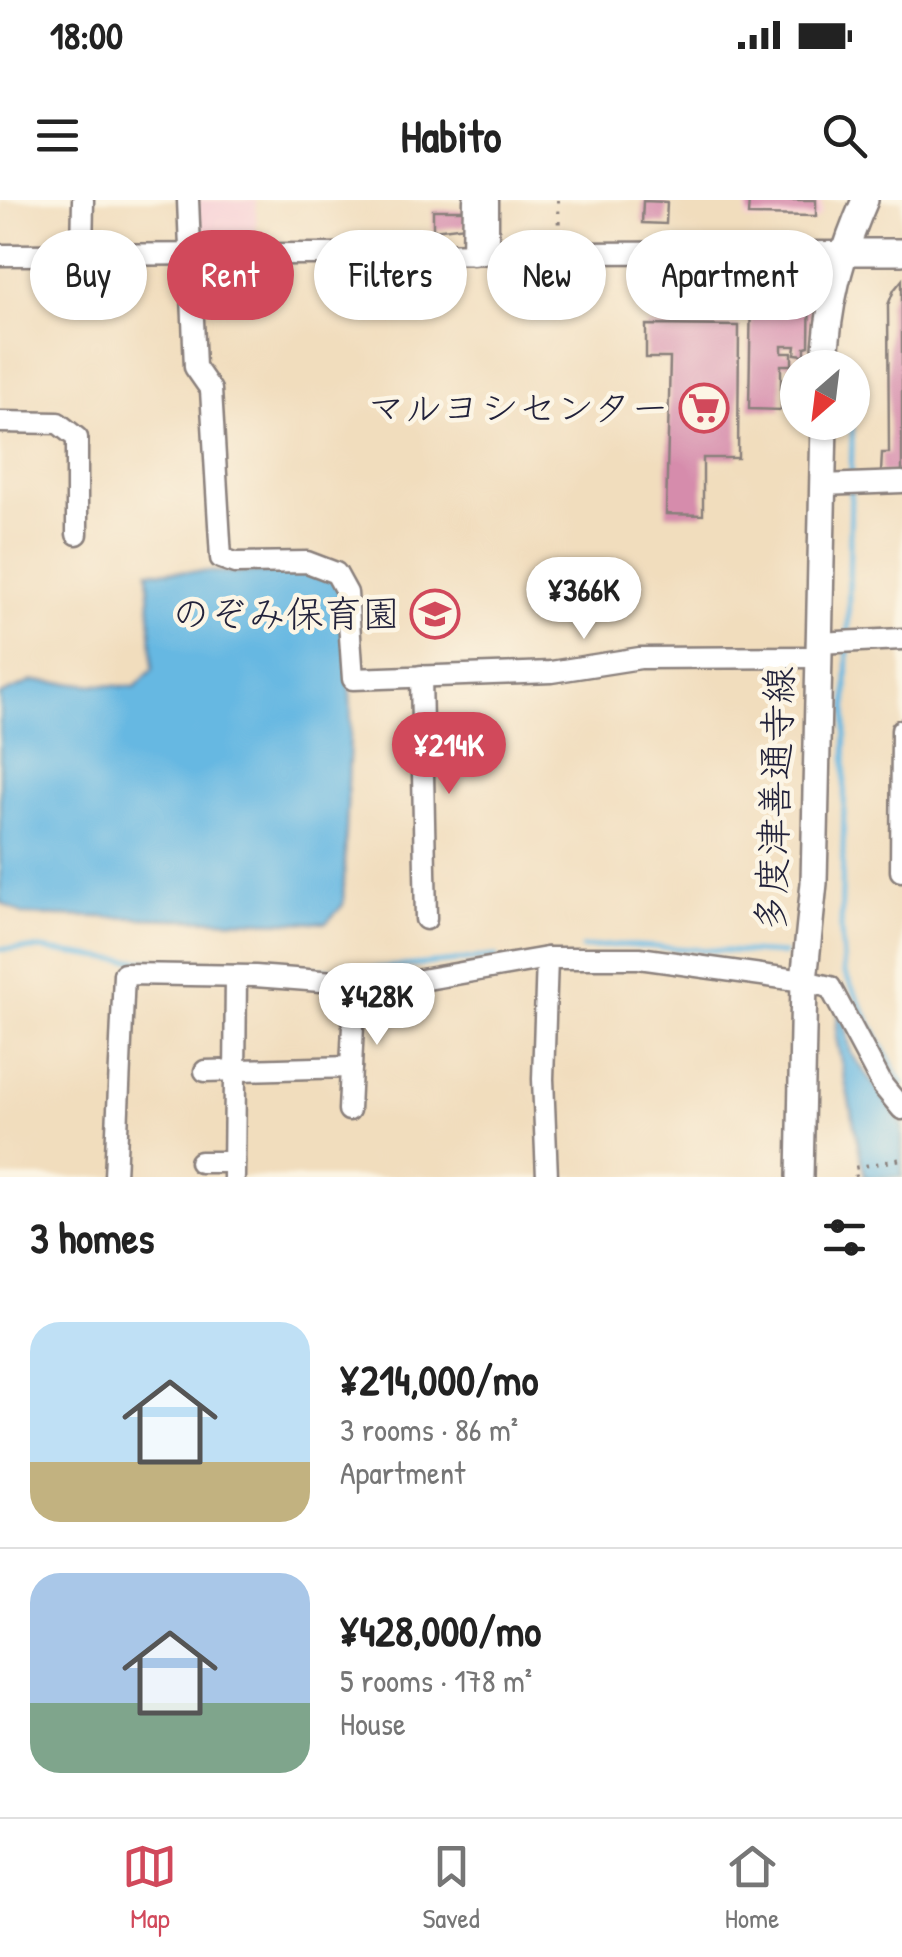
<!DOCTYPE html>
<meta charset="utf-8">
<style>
body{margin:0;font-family:"Patrick Hand","Klee One",sans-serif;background:#f2f2f2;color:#222;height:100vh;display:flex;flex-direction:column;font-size:38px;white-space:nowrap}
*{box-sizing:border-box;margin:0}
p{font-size:32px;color:#767676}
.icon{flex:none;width:55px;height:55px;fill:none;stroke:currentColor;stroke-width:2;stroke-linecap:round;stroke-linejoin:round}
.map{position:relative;height:977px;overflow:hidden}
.drawer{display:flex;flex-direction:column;background:#fff;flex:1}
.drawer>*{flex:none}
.guide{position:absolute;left:30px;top:30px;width:842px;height:90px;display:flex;gap:20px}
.needle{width:65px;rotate:208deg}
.controls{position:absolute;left:780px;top:150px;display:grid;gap:20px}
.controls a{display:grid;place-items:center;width:90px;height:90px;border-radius:50%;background:#fff;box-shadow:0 2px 8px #0004;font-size:50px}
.price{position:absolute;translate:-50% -85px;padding:0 22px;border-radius:35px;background:#fff;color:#222;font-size:32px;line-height:65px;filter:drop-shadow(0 2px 5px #0008)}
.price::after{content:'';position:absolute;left:50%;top:60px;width:30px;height:22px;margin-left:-15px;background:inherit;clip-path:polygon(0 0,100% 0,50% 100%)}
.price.active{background:#d1495b;color:#fff}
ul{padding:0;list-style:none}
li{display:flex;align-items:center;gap:30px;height:250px;padding:0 30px}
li+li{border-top:2px solid #e0e0e0}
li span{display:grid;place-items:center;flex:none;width:280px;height:200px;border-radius:30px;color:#555}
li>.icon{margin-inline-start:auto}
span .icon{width:120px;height:120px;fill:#fffc;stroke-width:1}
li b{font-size:42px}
h2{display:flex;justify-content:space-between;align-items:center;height:120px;padding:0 30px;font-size:42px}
.pill{padding:0 35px;border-radius:45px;background:#fff;box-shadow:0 2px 8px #0004;font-size:35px;line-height:90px}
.pill.active{background:#d1495b;color:#fff}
.status{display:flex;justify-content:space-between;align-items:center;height:70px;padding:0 50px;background:#fff;direction:ltr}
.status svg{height:28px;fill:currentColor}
header{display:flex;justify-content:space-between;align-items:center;height:130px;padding:0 30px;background:#fff;font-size:45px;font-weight:700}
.tabs{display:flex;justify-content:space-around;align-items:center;height:140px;border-top:2px solid #e0e0e0;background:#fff;font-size:28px;color:#767676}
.tabs a{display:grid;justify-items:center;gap:5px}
.tabs .active{color:#d1495b}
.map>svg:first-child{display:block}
</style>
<div class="status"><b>18:00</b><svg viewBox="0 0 49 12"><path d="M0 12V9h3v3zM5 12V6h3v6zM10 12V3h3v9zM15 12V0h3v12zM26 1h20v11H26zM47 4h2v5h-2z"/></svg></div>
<header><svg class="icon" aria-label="menu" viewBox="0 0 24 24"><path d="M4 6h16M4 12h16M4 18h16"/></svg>Habito<svg class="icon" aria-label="search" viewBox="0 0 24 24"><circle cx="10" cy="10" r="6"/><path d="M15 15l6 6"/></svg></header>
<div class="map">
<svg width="902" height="977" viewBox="0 0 902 977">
<rect width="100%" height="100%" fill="#fcf5e5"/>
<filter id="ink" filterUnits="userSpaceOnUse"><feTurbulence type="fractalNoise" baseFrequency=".01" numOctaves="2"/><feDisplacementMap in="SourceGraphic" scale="20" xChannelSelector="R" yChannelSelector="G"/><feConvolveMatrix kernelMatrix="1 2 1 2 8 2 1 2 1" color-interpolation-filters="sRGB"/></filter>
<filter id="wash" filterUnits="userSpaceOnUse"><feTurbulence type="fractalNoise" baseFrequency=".0048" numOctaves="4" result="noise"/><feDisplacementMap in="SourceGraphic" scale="40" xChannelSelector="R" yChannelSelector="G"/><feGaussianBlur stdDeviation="2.25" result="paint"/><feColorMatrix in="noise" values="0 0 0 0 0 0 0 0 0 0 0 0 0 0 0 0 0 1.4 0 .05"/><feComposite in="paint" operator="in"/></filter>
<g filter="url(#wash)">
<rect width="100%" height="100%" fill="#f1ddbd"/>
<g fill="#f7cfd5">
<polygon points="195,0 256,0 257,37 204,38 196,30"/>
<polygon points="746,0 822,0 822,13 814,21 746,20"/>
</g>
<g fill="#66b8e2" stroke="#446d8e" stroke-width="2.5">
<polygon points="148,371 314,373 336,380 344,394 351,511 343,705 326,723 24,715 0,702 0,495 33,481 135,487 153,469"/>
<polygon points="838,812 845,822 851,853 902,924 902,977 865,977 836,837"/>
</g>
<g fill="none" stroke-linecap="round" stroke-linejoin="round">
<g stroke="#66b8e2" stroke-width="5">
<polyline points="851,280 854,168"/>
<polyline points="848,435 851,291"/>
<polyline points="848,446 841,730 844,772 902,884"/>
<polyline points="582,748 619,745 784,754"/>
<polyline points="0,749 41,749 111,759 352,771 496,757"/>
</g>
</g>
<g id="blocks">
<g fill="#d68cac">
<polygon points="749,0 816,0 816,16 748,15"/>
<polygon points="643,1 667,2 666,24 642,23"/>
<polygon points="433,10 466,10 466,26 433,30"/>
<polygon points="779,76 810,77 809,146 805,147 805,155 795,154 796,146 782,146 782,153 792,153 792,165 781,165 781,210 749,209 751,92 779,93"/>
<polygon points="902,80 902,272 881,273 882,253 889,253 888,105 894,90"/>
<polygon points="368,88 388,90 386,116 343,112 344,90 367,92"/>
<polygon points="646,125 739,126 738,258 703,258 703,315 666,314 670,158 646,158"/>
</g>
</g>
</g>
<g filter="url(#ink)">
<use href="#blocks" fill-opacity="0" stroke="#8a807c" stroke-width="2.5"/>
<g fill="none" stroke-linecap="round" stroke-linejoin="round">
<g stroke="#8a807c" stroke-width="25">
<g id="minor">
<polyline points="188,0 195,167 211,190 221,358 235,363 307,362 336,373 347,393 353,479 551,472 640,458 817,457"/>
<polyline points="82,54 83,0"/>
<polyline points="473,54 474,0"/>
<polyline points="488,54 488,0"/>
<polyline points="0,55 842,52"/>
<polyline points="0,222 58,223 77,238 77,334"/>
<polyline points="822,285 902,282"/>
<polyline points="817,443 902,439"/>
<polyline points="421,476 426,719"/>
<polyline points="901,671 902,530"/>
<polyline points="205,871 351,867"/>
<polyline points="349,910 355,783"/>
<polyline points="200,962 234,962"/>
<polyline points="115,977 124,774 255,776 387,786 547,758 639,758 804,781 830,787 883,886 902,909"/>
<polyline points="234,977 236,776"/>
<polyline points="547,977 543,879 547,758"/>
</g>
</g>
<g stroke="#8a807c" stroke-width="30">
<g id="major">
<polyline points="842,52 902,52"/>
<path d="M 825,168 C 827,105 840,57 865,0"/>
<polyline points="800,977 804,781 814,683 824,222"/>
</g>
</g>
<g stroke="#8a807c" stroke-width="4" stroke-dasharray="2.5 8" stroke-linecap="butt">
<polyline points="558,0 559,34"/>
<polyline points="856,977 854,968 902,959"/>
</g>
<use href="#minor" stroke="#fff" stroke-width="20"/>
<use href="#major" stroke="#fff" stroke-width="25"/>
</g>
</g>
<defs>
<g id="supermarket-ring" transform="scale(2.5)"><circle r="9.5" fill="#fcf5e5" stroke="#d1495b" stroke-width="1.5"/><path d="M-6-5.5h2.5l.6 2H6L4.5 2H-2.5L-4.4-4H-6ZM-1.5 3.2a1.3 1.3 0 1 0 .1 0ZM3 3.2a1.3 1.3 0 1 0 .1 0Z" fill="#d1495b"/></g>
<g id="school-ring" transform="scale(2.5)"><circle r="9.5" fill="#fcf5e5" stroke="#d1495b" stroke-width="1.5"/><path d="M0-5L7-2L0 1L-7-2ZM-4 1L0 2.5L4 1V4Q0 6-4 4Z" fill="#d1495b"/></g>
</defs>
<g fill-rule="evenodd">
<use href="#supermarket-ring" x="704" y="208"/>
<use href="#school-ring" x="435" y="414"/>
</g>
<g text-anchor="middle" stroke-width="9" stroke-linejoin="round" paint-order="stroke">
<g font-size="38" fill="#22223b" stroke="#fcf5e5" text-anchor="end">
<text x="669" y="221">マルヨシセンター</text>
<text x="400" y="427">のぞみ保育園</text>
</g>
<g font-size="38" fill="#22223b" stroke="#fcf5e5">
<text transform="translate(775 599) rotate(-88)" y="13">多度津善通寺線</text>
</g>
</g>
</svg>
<div class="controls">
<a><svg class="needle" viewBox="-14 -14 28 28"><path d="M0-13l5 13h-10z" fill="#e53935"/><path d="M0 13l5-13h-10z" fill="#767676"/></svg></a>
</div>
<b class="price" style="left:584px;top:442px">¥366K</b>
<b class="price active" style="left:449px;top:597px">¥214K</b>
<b class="price" style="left:377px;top:848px">¥428K</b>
<div class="guide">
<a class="pill">Buy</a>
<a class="pill active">Rent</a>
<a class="pill">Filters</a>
<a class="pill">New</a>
<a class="pill">Apartment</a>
</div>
</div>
<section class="drawer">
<h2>3 homes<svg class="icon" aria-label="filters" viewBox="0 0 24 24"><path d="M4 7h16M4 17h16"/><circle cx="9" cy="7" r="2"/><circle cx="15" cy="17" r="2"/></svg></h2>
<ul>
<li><span style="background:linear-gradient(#bfe0f5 70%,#c2b280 0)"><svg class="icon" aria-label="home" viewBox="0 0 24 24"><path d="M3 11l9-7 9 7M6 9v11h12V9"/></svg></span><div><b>¥214,000/mo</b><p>3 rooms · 86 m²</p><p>Apartment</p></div></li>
<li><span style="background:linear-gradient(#a9c7e8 65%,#7fa58c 0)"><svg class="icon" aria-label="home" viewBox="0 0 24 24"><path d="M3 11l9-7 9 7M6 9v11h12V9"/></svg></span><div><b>¥428,000/mo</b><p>5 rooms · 178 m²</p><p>House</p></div></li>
</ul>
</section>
<nav class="tabs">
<a class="active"><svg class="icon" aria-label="map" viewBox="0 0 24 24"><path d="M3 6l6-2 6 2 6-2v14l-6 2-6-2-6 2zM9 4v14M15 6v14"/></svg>Map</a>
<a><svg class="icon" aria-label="saved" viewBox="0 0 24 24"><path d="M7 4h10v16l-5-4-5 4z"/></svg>Saved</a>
<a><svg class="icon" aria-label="home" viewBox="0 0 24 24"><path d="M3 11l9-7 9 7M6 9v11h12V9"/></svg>Home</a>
</nav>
